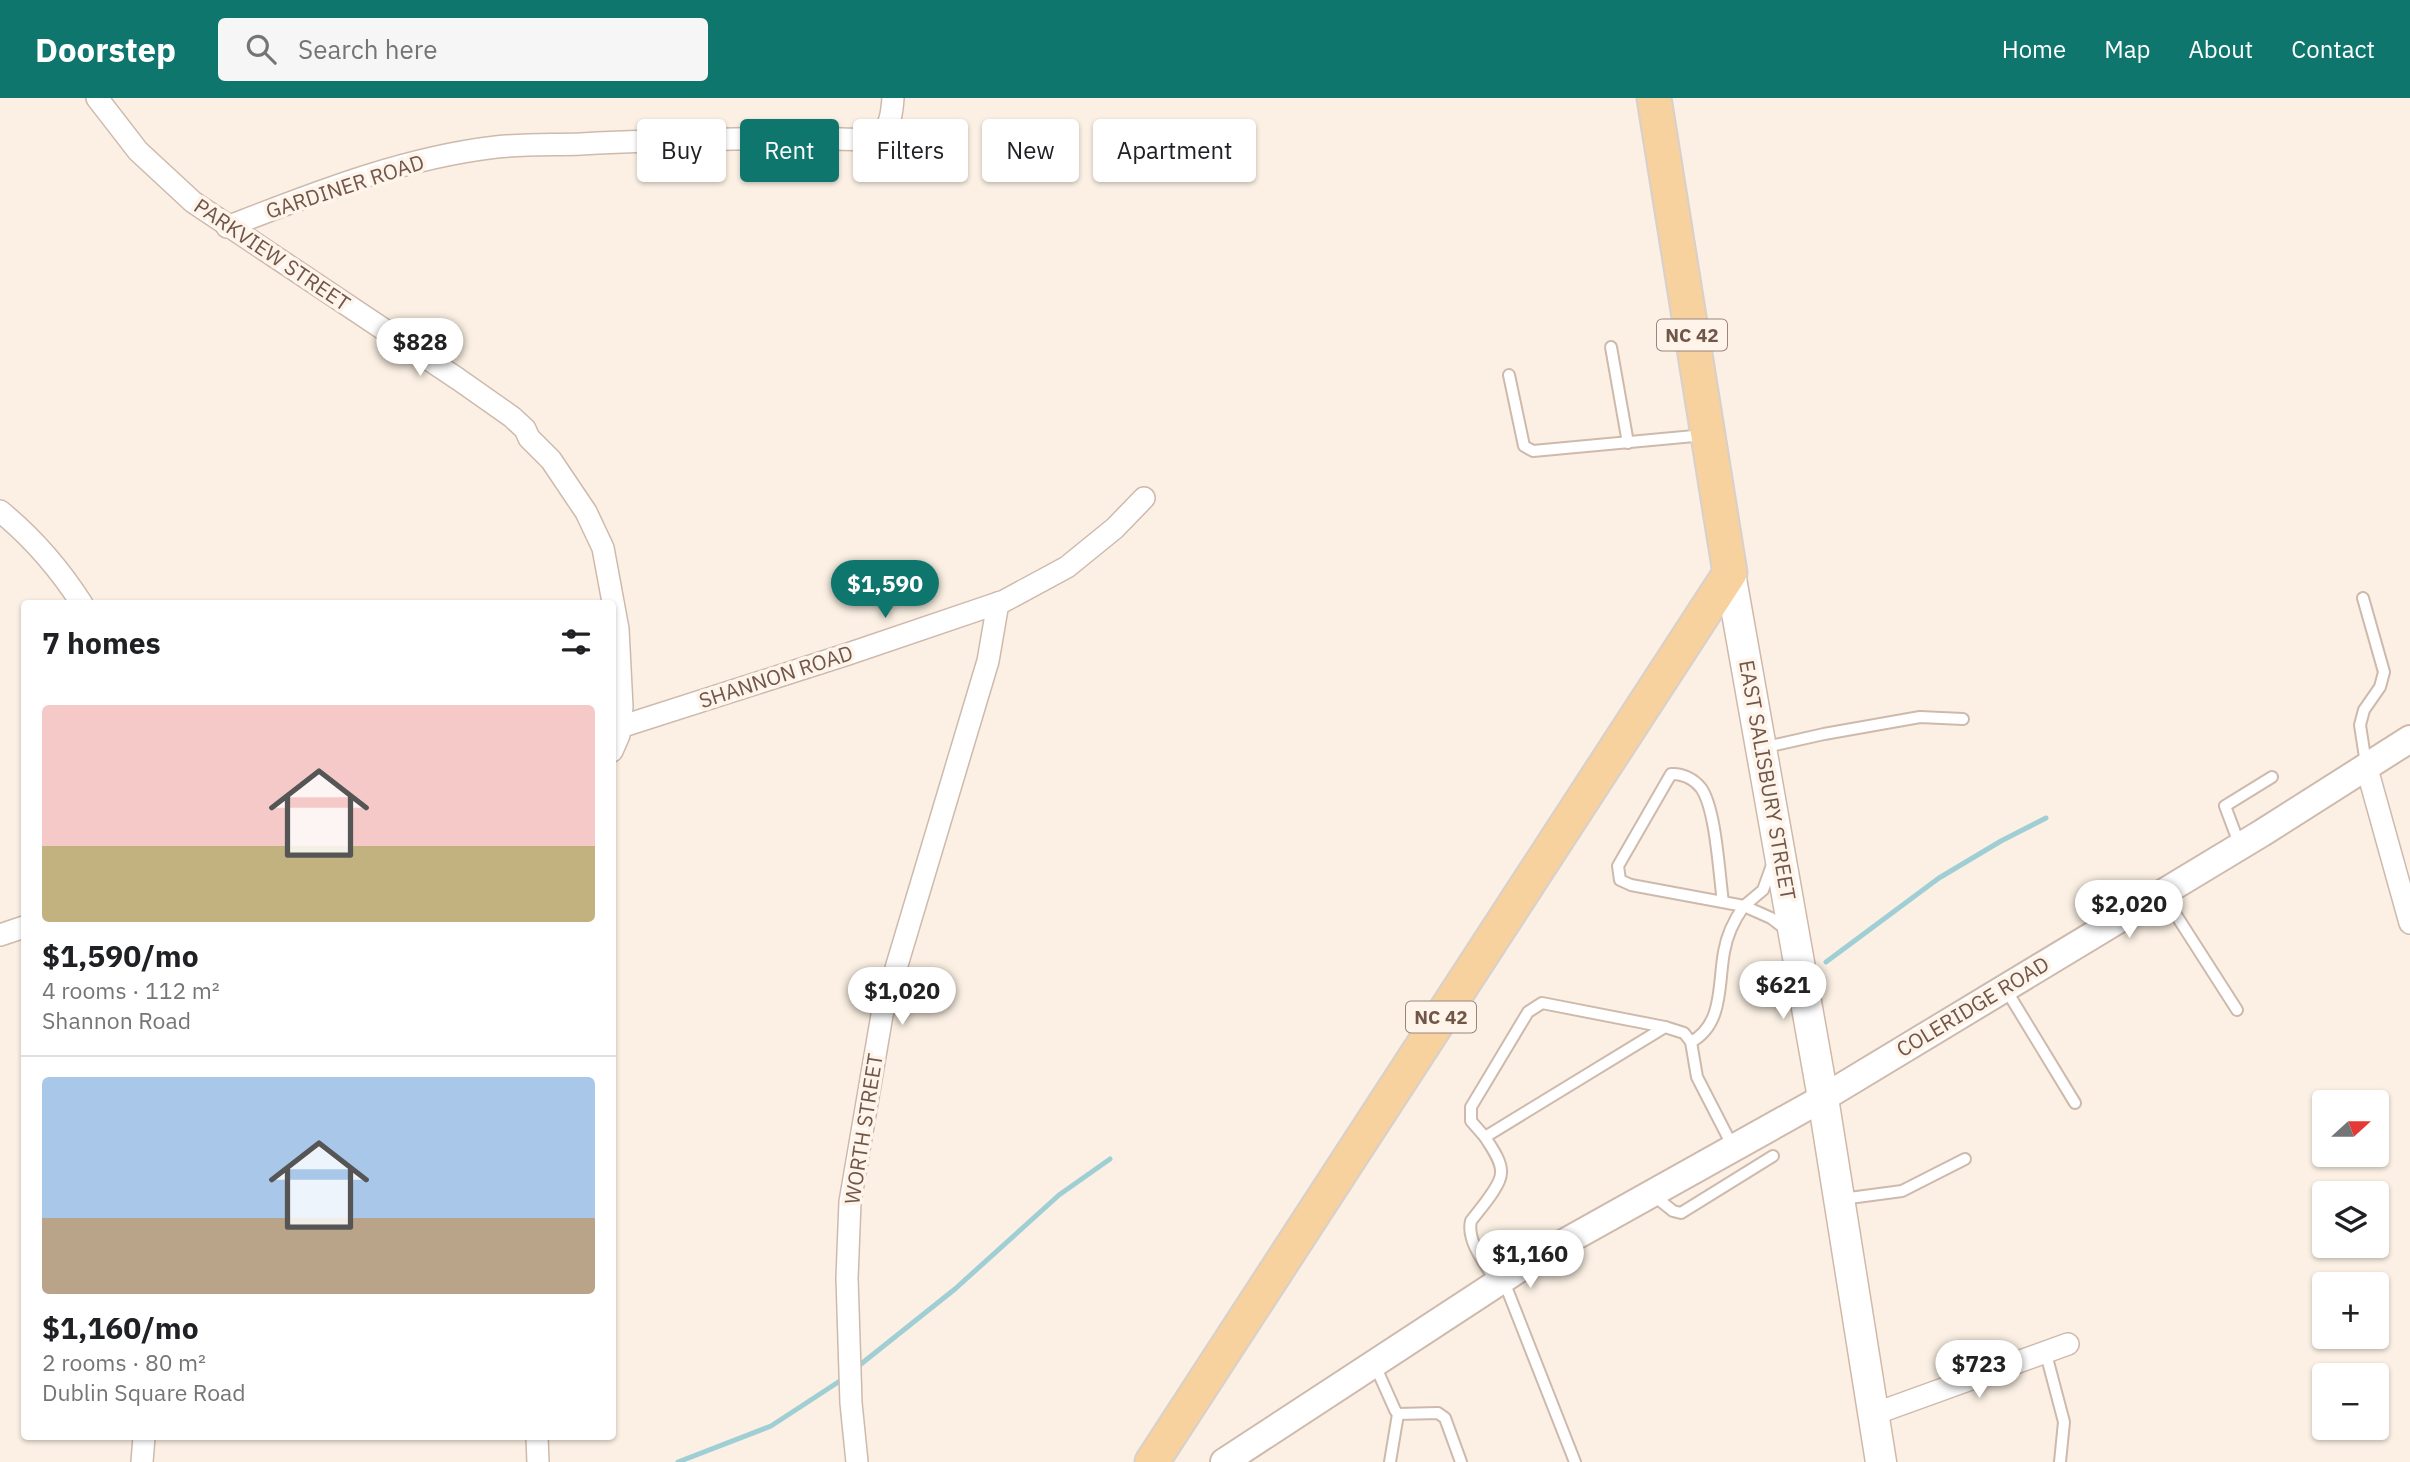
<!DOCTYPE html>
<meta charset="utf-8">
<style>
body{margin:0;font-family:"IBM Plex Sans",sans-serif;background:#f6f6f6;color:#202124;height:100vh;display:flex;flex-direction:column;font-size:26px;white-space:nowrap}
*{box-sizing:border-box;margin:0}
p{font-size:23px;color:#757577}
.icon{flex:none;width:38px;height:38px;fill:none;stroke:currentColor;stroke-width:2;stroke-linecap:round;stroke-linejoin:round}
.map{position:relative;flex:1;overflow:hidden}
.drawer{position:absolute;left:21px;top:502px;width:595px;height:840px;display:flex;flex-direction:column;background:#fff;border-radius:7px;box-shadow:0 2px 5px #0004}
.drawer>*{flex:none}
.guide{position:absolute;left:637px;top:21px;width:665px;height:63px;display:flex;gap:14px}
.needle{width:46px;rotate:69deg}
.tools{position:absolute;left:2312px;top:992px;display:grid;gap:14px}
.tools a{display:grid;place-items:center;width:77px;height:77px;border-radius:7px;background:#fff;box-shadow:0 2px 5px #0004;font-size:35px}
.price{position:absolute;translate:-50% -60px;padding:0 16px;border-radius:24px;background:#fff;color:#222;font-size:23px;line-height:46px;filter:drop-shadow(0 2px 4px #0008)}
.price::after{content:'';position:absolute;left:50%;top:42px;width:21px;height:16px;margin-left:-10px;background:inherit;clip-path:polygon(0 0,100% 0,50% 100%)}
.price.on{background:#0f766e;color:#fff}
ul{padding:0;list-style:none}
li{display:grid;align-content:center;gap:14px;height:371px;padding:0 21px}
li+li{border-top:2px solid #e0e0e0}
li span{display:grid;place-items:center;height:217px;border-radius:7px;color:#555}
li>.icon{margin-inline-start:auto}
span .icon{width:126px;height:126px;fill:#fffc;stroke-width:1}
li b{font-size:30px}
h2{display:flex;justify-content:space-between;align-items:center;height:84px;padding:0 21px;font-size:30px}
.chip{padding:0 24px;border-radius:7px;background:#fff;box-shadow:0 2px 5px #0004;font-size:24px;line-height:63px}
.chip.on{background:#0f766e;color:#fff}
header{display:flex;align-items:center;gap:42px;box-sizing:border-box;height:98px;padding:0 35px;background:#0f766e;color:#fff}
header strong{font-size:33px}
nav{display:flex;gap:38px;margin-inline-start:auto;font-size:24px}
.search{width:490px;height:63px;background:#f6f6f6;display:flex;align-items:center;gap:18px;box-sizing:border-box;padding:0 24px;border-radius:7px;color:#757577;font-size:26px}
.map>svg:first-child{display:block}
</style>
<header>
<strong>Doorstep</strong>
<div class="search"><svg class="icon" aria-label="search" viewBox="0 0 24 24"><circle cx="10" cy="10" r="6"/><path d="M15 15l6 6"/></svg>Search here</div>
<nav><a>Home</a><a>Map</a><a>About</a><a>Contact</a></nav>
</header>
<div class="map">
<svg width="2410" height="1364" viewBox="0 0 2410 1364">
<rect width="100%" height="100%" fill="#fbf0e3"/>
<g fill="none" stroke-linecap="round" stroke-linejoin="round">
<g stroke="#9fcfd4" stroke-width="5">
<polyline points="1826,864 1939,780 2001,743 2046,720"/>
<polyline points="856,1270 955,1191 1059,1097 1110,1061"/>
<polyline points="678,1364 771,1328 846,1279"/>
</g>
<g stroke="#cebaad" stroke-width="14">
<g id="service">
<polyline points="1611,249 1628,345"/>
<polyline points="1509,277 1524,348 1533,353 1705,337"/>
<polyline points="2363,500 2384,574 2380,589 2364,612 2360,627 2366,666"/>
<polyline points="1762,650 1824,636 1920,619 1963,621"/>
<polyline points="2240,748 2225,708 2272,679"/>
<polyline points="1772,767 1763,792 1744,808 1771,820 1788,833"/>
<polyline points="2162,795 2237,912"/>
<polyline points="2005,890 2075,1005"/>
<path d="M 1691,944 C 1724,926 1718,886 1724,854 C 1727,836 1734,822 1744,808 L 1631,787 L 1620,782 L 1618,768 L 1671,676 C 1682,675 1694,681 1701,690 C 1716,711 1719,776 1723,804"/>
<polyline points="1485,1039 1471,1023 1471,1009 1528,914 1542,905 1665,929"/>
<polyline points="1653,1097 1673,1113 1681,1115 1773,1058"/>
<polyline points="1842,1101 1902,1093 1965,1061"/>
<polyline points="1503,1181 1575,1364"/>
<path d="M 1497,1185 C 1487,1168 1466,1144 1471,1123 C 1479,1112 1501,1088 1501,1075 C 1502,1063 1491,1049 1485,1039 L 1665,929 L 1684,935 L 1691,944 L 1697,979 L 1733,1049"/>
<polyline points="2046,1256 2064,1324 2060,1364"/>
<polyline points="1374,1265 1395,1312 1398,1316 1438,1315 1445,1320 1461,1364"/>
<polyline points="1390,1364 1398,1316"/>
</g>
</g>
<g stroke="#cebaad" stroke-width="24">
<g id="minor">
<polyline points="97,0 138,53 193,104 458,281 512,319 525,331 529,340 551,362 586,414 603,450 618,531 622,609 619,637 612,653"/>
<path d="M 227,129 C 315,95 402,60 496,49 C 524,46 553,47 581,46 C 655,42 730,41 804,40 C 820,39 866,45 878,38 C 891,30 892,13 893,0"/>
<path d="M 0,413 C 33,440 59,470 82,506"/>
<polyline points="620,629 848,556 1004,503 1067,469 1115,430 1144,400"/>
<polyline points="2366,667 2410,825"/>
<polyline points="0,837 24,829"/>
<polyline points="1874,1316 2068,1246"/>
<polyline points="537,1339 538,1364"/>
<polyline points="142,1364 144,1339"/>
<polyline points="857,1364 851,1305 847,1180 850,1104 882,917 988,563 998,505"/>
</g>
</g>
<g stroke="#cebaad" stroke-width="30">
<polyline id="tertiary" points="1224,1364 1531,1163 1823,1000 2262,735 2410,641"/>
</g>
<g stroke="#d0b9aa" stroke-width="33">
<polyline id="secondary" points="1730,475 1823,1000 1881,1364"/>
</g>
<g stroke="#d7d0cc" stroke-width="37">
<polyline id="primary" points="1152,1364 1730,475 1654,0"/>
</g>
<use href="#service" stroke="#fff" stroke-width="10"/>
<use href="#minor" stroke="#fff" stroke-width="21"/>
<use href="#tertiary" stroke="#fff" stroke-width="26"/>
<use href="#secondary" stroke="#fff" stroke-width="30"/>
<use href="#primary" stroke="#f7d19e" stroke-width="33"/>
</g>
<g text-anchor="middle" stroke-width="7" stroke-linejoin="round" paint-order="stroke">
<g fill="#fef4e9" stroke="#9b857a" stroke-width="2">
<rect x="1657" y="221.5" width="70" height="31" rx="5"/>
<rect x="1406" y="903.5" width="70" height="31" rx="5"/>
</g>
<g font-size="19" font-weight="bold" fill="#71564a">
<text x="1692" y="244">NC 42</text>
<text x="1441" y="926">NC 42</text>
</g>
<g font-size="21" fill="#71564a" stroke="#fef4e9">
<text transform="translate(345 89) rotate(-18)" y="7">GARDINER ROAD</text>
<text transform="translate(272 157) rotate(34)" y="7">PARKVIEW STREET</text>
<text transform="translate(776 579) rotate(-18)" y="7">SHANNON ROAD</text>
<text transform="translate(1767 682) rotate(80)" y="7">EAST SALISBURY STREET</text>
<text transform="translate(1973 909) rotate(-31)" y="7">COLERIDGE ROAD</text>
<text transform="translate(864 1031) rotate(-81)" y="7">WORTH STREET</text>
</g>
</g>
</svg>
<div class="tools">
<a><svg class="needle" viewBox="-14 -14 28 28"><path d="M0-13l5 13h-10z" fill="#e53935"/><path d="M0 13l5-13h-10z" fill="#757577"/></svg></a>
<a><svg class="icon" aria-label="layers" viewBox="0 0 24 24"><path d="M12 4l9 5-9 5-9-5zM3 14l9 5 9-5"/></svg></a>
<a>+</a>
<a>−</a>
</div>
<b class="price" style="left:420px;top:280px">$828</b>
<b class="price on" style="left:885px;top:522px">$1,590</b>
<b class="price" style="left:2129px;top:842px">$2,020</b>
<b class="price" style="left:1783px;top:923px">$621</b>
<b class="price" style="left:902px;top:929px">$1,020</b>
<b class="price" style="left:1530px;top:1192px">$1,160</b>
<b class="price" style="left:1979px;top:1302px">$723</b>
<div class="guide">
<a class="chip">Buy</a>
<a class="chip on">Rent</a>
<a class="chip">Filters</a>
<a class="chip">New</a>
<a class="chip">Apartment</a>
</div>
<section class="drawer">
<h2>7 homes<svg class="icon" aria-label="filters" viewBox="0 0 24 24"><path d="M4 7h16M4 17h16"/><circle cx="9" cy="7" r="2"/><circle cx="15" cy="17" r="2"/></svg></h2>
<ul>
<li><span style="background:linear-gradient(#f6c9c9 65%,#c2b280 0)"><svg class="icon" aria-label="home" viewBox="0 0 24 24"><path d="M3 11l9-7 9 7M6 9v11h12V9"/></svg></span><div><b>$1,590/mo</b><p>4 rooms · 112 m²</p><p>Shannon Road</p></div></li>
<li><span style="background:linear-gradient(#a9c7e8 65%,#b9a48a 0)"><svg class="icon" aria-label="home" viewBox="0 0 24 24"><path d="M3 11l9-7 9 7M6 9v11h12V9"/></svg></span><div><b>$1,160/mo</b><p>2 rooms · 80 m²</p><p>Dublin Square Road</p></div></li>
</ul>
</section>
</div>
